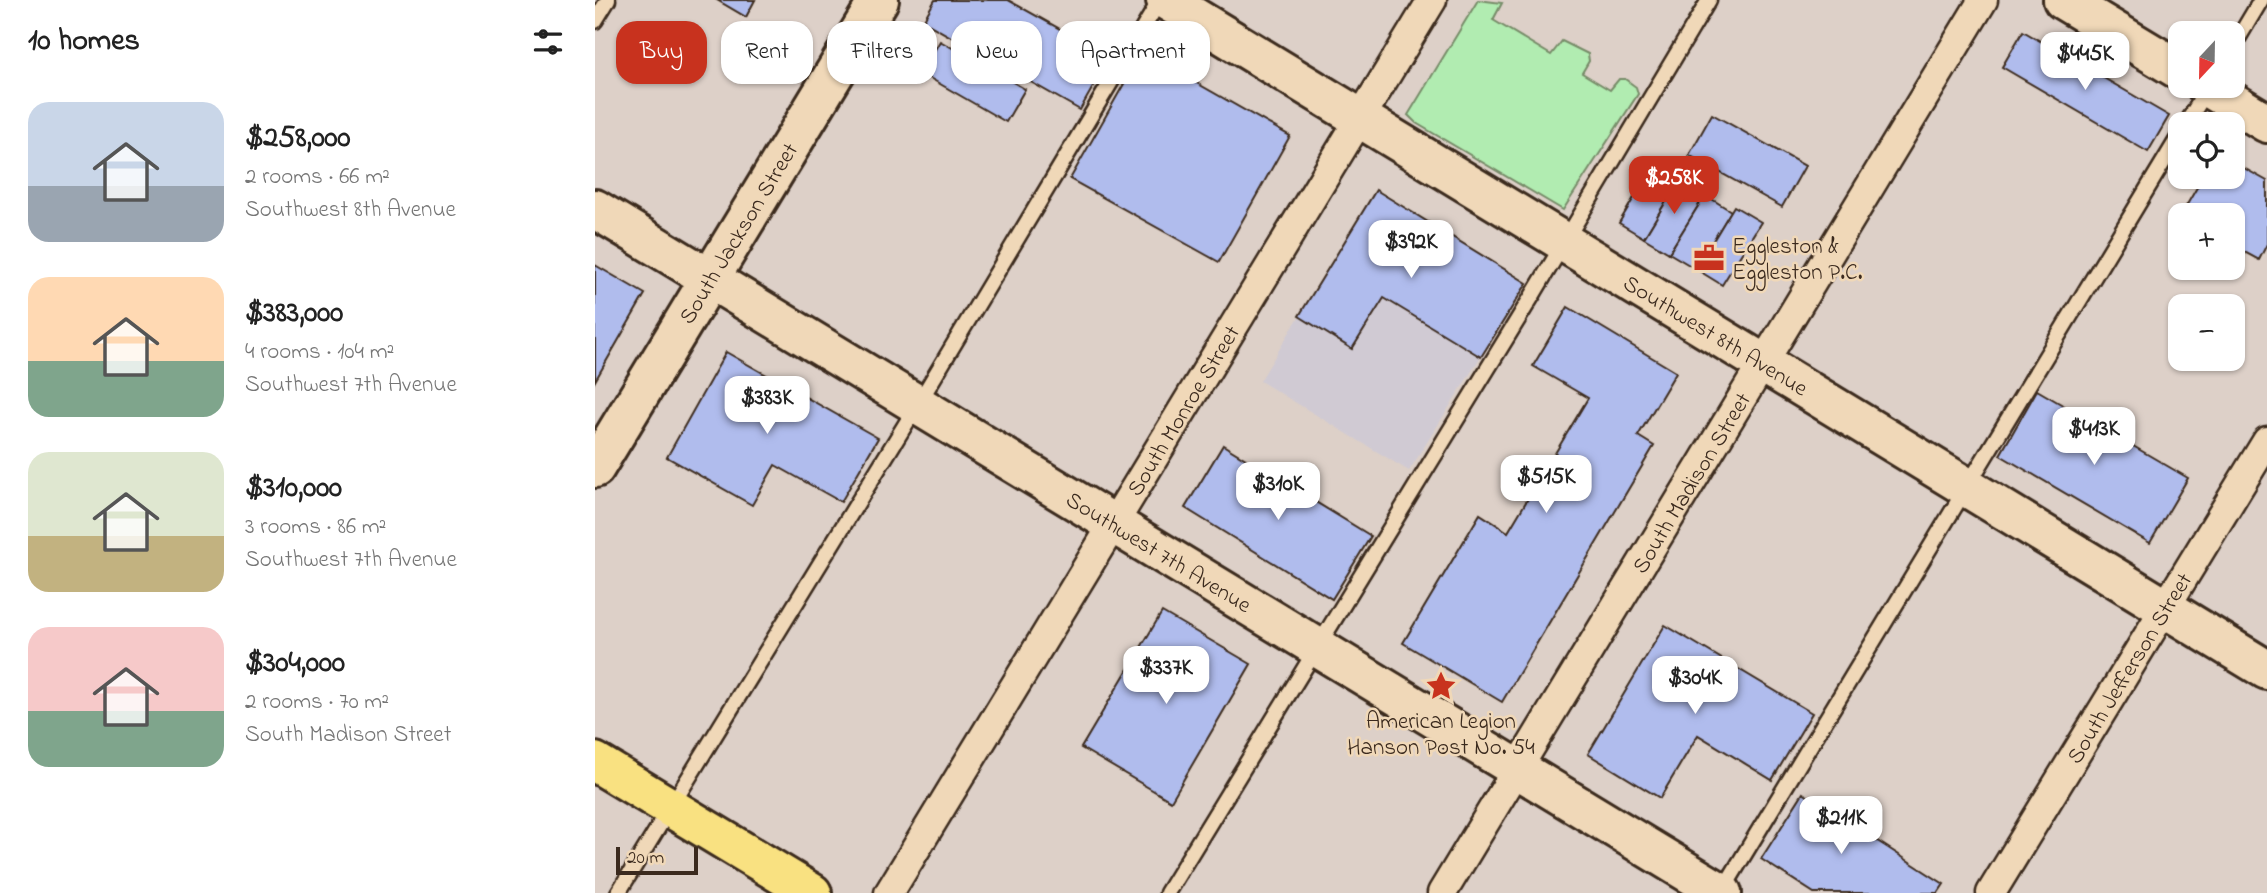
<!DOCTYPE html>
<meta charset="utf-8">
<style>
body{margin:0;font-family:"Indie Flower",sans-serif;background:#f2f2f2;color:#222;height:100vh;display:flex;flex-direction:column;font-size:26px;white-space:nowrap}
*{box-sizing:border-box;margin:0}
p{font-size:23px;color:#767676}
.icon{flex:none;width:38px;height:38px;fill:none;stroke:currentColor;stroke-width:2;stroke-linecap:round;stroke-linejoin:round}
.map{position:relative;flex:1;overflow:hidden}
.panel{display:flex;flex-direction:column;background:#fff;width:595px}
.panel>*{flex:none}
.guide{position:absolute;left:21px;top:21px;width:665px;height:63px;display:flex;gap:14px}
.needle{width:46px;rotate:202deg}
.fabs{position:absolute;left:1573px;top:21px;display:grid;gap:14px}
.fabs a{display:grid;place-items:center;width:77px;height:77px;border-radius:14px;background:#fff;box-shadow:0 2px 5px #0004;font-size:35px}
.scale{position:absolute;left:21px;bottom:18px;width:82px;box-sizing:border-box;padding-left:7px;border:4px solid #3b2a1e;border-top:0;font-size:19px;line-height:24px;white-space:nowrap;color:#3b2a1e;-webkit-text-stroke:5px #f0d8b8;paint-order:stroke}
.price{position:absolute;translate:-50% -60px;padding:0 16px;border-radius:14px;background:#fff;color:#222;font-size:23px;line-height:46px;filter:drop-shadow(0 2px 4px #0008)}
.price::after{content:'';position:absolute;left:50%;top:42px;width:21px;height:16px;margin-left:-10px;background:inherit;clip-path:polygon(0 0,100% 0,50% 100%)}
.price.selected{background:#c8321e;color:#fff}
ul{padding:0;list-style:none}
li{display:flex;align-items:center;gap:21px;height:175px;padding:0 28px}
li span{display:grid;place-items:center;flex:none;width:196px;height:140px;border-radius:21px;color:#555}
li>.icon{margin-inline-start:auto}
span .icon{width:84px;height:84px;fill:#fffc;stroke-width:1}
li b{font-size:30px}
h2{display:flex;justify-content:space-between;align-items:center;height:84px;padding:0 28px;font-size:30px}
.tag{padding:0 24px;border-radius:21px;background:#fff;box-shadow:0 2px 5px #0004;font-size:24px;line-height:63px}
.tag.selected{background:#c8321e;color:#fff}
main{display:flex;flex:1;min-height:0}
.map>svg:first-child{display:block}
</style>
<main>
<section class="panel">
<h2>10 homes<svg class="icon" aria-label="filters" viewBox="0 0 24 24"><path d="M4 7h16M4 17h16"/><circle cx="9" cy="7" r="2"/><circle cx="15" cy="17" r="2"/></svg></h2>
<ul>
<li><span style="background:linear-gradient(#c9d6e8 60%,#9aa5b1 0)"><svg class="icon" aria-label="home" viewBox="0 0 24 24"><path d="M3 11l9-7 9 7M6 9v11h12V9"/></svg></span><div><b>$258,000</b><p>2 rooms · 66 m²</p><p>Southwest 8th Avenue</p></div></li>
<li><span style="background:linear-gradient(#ffd9b3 60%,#7fa58c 0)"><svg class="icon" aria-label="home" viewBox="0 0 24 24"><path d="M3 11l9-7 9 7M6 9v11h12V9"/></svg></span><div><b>$383,000</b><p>4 rooms · 104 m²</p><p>Southwest 7th Avenue</p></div></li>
<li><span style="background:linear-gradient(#dfe7d0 60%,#c2b280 0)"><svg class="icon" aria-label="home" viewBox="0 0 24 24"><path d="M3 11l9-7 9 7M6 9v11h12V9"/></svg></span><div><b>$310,000</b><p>3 rooms · 86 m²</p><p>Southwest 7th Avenue</p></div></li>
<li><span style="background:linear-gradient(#f6c9c9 60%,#7fa58c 0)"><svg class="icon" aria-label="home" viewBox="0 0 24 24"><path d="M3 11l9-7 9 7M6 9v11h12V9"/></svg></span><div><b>$304,000</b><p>2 rooms · 70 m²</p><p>South Madison Street</p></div></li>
</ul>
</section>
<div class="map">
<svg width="1672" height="893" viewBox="0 0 1672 893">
<rect width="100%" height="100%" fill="#ddd0c8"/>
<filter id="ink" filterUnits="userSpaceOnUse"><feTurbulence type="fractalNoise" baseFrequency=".0143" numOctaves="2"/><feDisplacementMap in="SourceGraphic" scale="14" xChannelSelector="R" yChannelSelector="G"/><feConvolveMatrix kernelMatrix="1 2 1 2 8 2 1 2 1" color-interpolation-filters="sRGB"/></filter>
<g filter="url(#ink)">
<polygon fill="#d0cad3" points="781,190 932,283 814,471 665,381"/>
<polygon fill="#b1ecb1" stroke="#768b68" stroke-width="2" points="883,0 907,3 898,20 956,55 967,41 993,54 994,61 987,73 1015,90 1024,79 1030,79 1041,87 1043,94 968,210 821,123 813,115"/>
<g fill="#b0bced" stroke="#3b2a1e" stroke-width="2">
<polygon points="122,0 160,0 151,17"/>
<polygon points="340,0 413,0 515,57 485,110 328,21"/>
<polygon points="1428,31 1574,116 1553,152 1407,67"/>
<polygon points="345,41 430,89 411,122 326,73"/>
<polygon points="547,52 695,136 624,262 475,179"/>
<polygon points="1117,114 1210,166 1187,207 1094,155"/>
<polygon points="1638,162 1672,181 1672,244 1664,260 1638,246 1638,215 1586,215 1608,177 1638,177"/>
<polygon points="1059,164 1084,180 1049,238 1024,223"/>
<polygon points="1084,180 1110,195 1074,253 1049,238"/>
<polygon points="781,190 932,283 886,357 789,298 757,349 704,316"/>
<polygon points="1110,195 1136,211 1101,269 1074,253"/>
<polygon points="1139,206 1166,222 1127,285 1101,269"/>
<polygon points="0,265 50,294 0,381"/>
<polygon points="973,307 1081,372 1043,436 1059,446 907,702 808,643 885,514 913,532 993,398 938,366"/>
<polygon points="131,352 283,438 246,502 180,465 157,505 72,457"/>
<polygon points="1442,390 1593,478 1555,543 1405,455"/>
<polygon points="628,445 776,536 737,599 590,508"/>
<polygon points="567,612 656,664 576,801 486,748"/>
<polygon points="1070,625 1217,713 1177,780 1103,735 1065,798 993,754"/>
<polygon points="1208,793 1349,884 1343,893 1219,893 1166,859"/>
</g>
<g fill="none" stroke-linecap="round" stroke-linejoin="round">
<g stroke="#3b2a1e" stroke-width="19">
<g id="lane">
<polyline points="0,21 13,0"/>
<polyline points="1638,47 1666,0"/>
<polyline points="1591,124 1612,90"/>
<polyline points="23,893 323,404 565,0"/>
<polyline points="572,893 939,293 1114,0"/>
<polyline points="1126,893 1586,133"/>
</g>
</g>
<g stroke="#3b2a1e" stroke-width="33">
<g id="street">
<path id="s1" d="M 294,893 L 837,0"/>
<path id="s2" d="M 847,893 L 1388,0"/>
<path id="s3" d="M 1396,893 L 1672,441"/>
</g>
</g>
<g stroke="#3b2a1e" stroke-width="44">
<g id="secondary">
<path id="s4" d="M 571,0 L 1672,670"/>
<polyline points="1468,0 1586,71"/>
<polyline points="1611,86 1672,123"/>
<path id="s5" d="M 0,209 L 1127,893"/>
<path id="s6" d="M 0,468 L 284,0"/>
</g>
</g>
<g stroke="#3b2a1e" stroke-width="44">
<polyline id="primary" points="0,762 217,893"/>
</g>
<use href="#lane" stroke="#f0d8b8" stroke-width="14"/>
<use href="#street" stroke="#f0d8b8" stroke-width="28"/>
<use href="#secondary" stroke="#f0d8b8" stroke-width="38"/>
<use href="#primary" stroke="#f9e181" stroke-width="38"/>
</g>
</g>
<defs>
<g id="office-bare" transform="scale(2.415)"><path d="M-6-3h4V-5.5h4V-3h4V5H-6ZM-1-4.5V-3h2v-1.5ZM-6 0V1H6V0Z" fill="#c8321e" stroke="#f0d8b8" stroke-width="2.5" paint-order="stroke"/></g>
<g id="sight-bare" transform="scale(2.415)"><path d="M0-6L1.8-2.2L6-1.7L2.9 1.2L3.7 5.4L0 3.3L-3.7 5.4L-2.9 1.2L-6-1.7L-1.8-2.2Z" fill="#c8321e" stroke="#f0d8b8" stroke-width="2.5" paint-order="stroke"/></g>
</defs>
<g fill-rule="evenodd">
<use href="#office-bare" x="1114" y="258"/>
<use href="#sight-bare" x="846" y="686"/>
</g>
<g text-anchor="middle" stroke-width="5" stroke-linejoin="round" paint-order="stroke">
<g font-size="23" fill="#3b2a1e" stroke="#f0d8b8">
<text dy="8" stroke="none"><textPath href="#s6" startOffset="275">South Jackson Street</textPath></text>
<text dy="8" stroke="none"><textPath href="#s4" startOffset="644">Southwest 8th Avenue</textPath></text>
<text dy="8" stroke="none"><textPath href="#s1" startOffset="565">South Monroe Street</textPath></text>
<text dy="8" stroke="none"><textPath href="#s2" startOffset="480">South Madison Street</textPath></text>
<text dy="8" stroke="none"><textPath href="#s5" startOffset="660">Southwest 7th Avenue</textPath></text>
<text dy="8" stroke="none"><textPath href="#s3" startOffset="264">South Jefferson Street</textPath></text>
</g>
<g font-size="23" fill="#3b2a1e" stroke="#f0d8b8" text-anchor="start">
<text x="1137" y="253">Eggleston &amp;<tspan x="1137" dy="26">Eggleston P.C.</tspan></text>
<text x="846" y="728" text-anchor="middle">American Legion<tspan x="846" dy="26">Hanson Post No. 54</tspan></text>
</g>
</g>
</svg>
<div class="fabs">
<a><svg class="needle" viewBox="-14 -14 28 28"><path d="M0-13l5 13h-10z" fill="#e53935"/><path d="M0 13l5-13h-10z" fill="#767676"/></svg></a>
<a><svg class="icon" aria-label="locate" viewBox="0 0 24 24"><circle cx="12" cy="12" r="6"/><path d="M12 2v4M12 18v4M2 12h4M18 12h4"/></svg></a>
<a>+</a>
<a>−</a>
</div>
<div class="scale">20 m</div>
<b class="price" style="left:1490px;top:92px">$445K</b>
<b class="price selected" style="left:1079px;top:216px">$258K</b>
<b class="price" style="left:816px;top:280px">$392K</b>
<b class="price" style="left:172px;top:436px">$383K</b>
<b class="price" style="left:1499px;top:467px">$413K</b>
<b class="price" style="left:951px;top:515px">$515K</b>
<b class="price" style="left:683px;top:522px">$310K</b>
<b class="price" style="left:571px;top:706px">$337K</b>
<b class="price" style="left:1100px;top:716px">$304K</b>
<b class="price" style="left:1246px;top:856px">$211K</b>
<div class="guide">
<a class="tag selected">Buy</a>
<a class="tag">Rent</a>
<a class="tag">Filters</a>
<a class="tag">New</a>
<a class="tag">Apartment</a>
</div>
</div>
</main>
